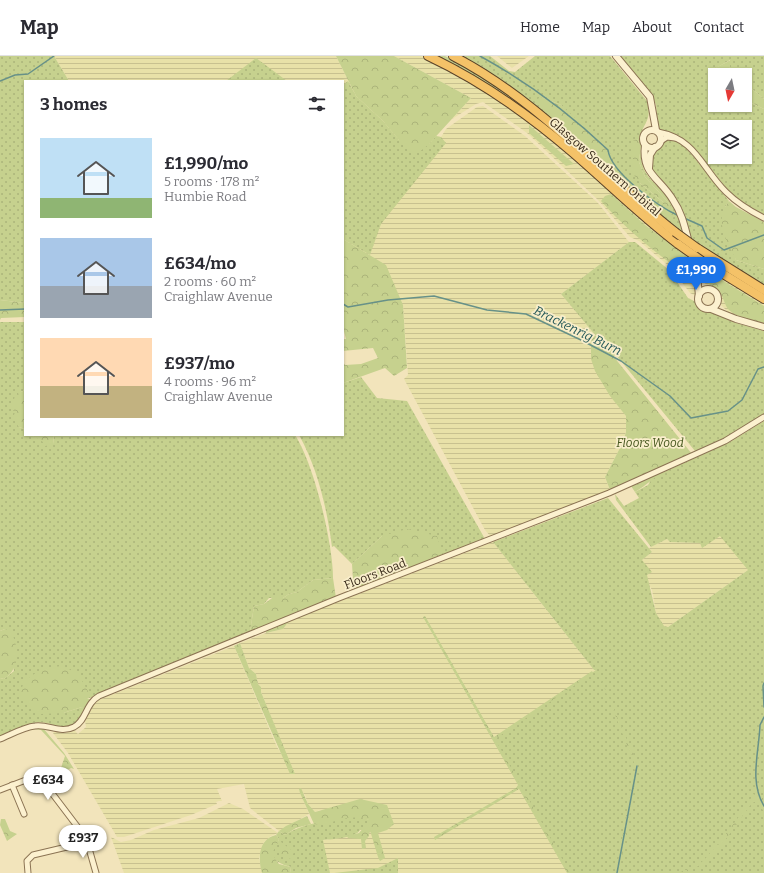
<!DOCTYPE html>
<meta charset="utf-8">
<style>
body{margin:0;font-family:Bitter,serif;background:#f7f7f7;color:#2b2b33;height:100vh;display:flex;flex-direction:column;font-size:15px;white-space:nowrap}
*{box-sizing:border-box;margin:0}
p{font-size:13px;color:#7c7c81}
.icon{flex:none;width:22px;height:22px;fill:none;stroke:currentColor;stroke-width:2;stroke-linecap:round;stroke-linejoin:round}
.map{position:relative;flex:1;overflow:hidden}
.side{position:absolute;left:24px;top:24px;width:320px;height:356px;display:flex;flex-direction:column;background:#fff;border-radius:0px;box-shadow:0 1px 3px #0004}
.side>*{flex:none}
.needle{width:26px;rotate:189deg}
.controls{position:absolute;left:708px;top:12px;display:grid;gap:8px}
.controls a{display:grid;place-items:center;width:44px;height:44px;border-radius:0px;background:#fff;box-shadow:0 1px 3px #0004;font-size:20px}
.price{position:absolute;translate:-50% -34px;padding:0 9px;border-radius:14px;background:#fff;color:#222;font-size:13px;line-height:26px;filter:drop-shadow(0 1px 2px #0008)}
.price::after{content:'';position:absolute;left:50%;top:24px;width:12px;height:9px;margin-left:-6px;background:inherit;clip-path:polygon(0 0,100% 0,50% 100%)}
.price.active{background:#1a73e8;color:#fff}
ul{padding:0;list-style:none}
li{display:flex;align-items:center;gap:12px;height:100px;padding:0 16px}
li span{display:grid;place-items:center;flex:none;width:112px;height:80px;border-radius:0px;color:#555}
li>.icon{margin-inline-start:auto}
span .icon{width:48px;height:48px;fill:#fffc;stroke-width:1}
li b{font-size:17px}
h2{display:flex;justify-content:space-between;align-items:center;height:48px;padding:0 16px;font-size:17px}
header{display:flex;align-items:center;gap:24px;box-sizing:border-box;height:56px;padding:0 20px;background:#fff;border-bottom:1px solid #e1e1e2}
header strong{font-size:19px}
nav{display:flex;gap:22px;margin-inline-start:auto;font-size:14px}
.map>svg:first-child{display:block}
</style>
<header>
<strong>Map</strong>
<nav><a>Home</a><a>Map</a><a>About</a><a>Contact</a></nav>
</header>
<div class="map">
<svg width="764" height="817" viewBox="0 0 764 817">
<defs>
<pattern id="farmland-rules" width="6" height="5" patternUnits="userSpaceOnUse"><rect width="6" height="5" fill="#e8e1a8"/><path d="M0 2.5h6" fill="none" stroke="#c8c190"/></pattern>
<pattern id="grass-dots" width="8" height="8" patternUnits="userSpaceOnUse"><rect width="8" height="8" fill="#c6d18e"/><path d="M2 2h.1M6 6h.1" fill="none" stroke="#abb47a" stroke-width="1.8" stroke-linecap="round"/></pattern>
<pattern id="forest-crowns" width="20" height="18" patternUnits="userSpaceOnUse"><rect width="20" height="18" fill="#c6d18e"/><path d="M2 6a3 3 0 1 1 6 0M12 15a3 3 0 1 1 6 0" fill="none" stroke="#abb47a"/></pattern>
</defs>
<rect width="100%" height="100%" fill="#f2e4bb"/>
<g fill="url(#farmland-rules)">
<polygon points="54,0 336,0 356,40 385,67 429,88 436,80 441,81 446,73 477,51 483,50 525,80 598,147 629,186 561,238 596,280 591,282 626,360 626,376 623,386 605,421 610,434 491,481 485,474 404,323 408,319 403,249 347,185 343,183 343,25 69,25"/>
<polygon points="394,0 421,0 428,2 477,28 523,61 569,98 651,172 701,209 764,247 764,269 731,259 721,249 717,236 703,226 699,216 699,212 692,207 696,237 694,239 690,237 670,211 639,185 630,181 598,144 527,77 483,46 476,48 452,63 471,42"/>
<polygon points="497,0 529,0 512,12"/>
<polygon points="764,365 748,514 665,573 656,557 652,534 648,527 642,504 652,496 649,492 667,483 670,486 700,487 730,386"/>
<polygon points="493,486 594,614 598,614 760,669 757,705 727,732 661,817 290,817 323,784 364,779 392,768 320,754 315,756 308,748 305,739 299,733 309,758 279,775 250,752 244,728 217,733 222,745 219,745 216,746 217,748 191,759 124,781 117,781 68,697 53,677 55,675 65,677 74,674 78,678 86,671 85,665 94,647 99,644 234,590 277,691 294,718 261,636 261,631 258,628 256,618 249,612 240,587 266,577 283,573 289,565"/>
<polygon points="229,747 243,753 278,777 271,780 264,786 259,802 262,817 124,817 111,781 121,786 131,784 154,774 199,762"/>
</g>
<g fill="url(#grass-dots)" fill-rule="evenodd">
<polygon points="0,0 54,0 69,25 25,25 25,247 0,244"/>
<polygon points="434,0 445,0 453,4 500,32 555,74 559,81"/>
<path d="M 459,0 L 490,0 L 509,15 L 515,16 L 535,0 L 610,0 L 647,45 C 652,64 645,65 640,80 C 640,82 641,106 642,108 C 645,121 658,129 666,139 C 675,150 680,164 685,178 C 628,137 581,86 526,43 C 506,26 482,13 459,0 ZM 541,41 L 561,49 L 613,113 L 579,82 ZM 637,83 L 641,89 L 639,106 L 645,121 L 668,146 L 675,160 L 663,146 L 640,127 Z"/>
<path d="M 620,0 L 764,0 L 764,43 L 745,27 L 745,19 L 735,19 L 729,14 L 730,4 L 716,12 L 720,19 L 715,19 L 715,49 L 745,49 L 745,44 L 764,53 L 764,159 C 752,153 740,146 731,137 C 714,120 703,97 684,83 C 676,77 667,76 658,73 L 656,49 L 653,41 ZM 715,71 L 745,71 L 745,101 L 715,101 Z"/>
<polygon points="256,2 287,25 226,25"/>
<polygon points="348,25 356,40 383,65 399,84 429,88 436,80 441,81 446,87 381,168 370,199 343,183 343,29"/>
<polygon points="666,83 675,84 684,89 729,145 725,151 736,204 764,213 764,230 736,215 690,182 683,158 652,115 651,103 653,97"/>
<polygon points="629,186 635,186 669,214 688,242 696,246 702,254 713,256 733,266 764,275 764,359 731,379 695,395 616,299 613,300 604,278 596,280 561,238"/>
<path d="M 0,266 L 25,266 L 25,334 L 21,336 L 15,356 L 19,371 L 25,373 L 25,379 L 30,379 L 53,388 L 54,379 L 295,379 C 314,408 333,487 333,522 L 313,524 L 297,536 L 289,538 L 283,542 L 269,542 L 264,548 L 254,550 L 250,576 L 87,643 L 63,657 L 82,651 L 86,652 C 66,689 58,662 33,667 C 22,670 10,676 0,680 L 0,622 L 4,623 L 14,615 L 5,573 L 0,575 Z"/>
<path d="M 361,321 L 377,342 L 407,345 L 485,483 L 443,500 L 382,480 L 352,508 L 334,490 L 332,491 C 327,453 318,413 299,379 L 343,379 L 343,327 Z"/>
<polygon points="764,365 764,817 569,817 494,683 596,614 594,614 493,486 608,442 652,496 642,504 652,516 647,519 656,557 664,570 668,571 748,514 720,480 702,492 700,487 670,486 667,483 651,491 616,444 615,438 624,450 639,442 635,436 648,429 653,421 730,386"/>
<path d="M 350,760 L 359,761 L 370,764 L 371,776 L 369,777 L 369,774 L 360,774 C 356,782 333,783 323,784 L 330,817 L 290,817 L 291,811 C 283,809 268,804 273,792 C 275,789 278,787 279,783 L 276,779 L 279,775 L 285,779 C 304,766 328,766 350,760 Z"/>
<polygon points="398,802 398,817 334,817 378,812"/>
</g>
<g fill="url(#forest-crowns)">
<polygon points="336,0 394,0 471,42 429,88 422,94 413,96 399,84 383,65 356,40"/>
<polygon points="731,4 729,14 735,19 720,19 715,12"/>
<polygon points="745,27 764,43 764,53 745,44"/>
<polygon points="541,41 561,49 607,91 616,107 613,113 534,45"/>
<polygon points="529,69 574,108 566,110 529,77"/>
<polygon points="637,83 641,89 639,106 645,121 668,146 676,160 670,163 662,160 663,146 640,127 633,118 633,85"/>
<path d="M 611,138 L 645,169 L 690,203 L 693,225 C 661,200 628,176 601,145 L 605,140 Z"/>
<path d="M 729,145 L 736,151 L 764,166 L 764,213 L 736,204 C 727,185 713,165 729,145 Z"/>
<polygon points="343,183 386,209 403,249 407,312 394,320 385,312 343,327 343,306 345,309 361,308 378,302 373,292 343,295 343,283 346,283 343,271"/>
<path d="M 701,211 L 764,250 L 764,267 C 754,264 737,262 729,254 C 724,249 724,240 718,235 C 707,225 703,228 701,211 Z"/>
<polygon points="0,244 25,247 25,261 1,262 0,264"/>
<polygon points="604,278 614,301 692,398 610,434 605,421 623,386 626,376 626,360 610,340 595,315 591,303 591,281"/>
<polygon points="25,334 25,373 19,371 13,362 15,356 12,353 15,339"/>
<polygon points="30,379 54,379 53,388 45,390 42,385"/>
<path d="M 667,414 C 655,420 647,429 635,436 L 631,430 L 615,438 L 620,433 Z"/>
<polygon points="407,473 437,480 443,500 357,533 353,523 352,508 382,480"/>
<polygon points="333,522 336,542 289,565 283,573 266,577 267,570 250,576 254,550 264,548 276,539 283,542 289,538 297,536 313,524"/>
<polygon points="425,560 494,681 592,615 593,617 495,683 570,817 567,817 519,733 435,784 434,781 516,732 518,729 423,561"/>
<path d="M 5,573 L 11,575 C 19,593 21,611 4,623 L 0,622 L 0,575 Z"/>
<polygon points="240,587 249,612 256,618 258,628 261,631 261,636 295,718 290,718 234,590"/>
<polygon points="63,610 78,618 89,637 87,643 90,643 86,652 82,651 63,657 40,658 25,647 20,638 24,625 43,612"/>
<polygon points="598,616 638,710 619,817 616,817 635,709"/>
<polygon points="43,672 64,697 74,713 71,712 63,717 61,712 65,700 41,674 33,673"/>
<path d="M 301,732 L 308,748 L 315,756 L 360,743 L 387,749 L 394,768 L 387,774 L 378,777 L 385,802 L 380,805 L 378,801 L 369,771 L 369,764 C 345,756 334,770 314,768 L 300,737 L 299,733 Z"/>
<path d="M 753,738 L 763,742 L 764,756 L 757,745 L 752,747 C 733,771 709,817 676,817 C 685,814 697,811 704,804 C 714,794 748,751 753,738 Z"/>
<polygon points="307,760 311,768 296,772 285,779 279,775 286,770"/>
<polygon points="1,763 5,763 10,775 17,778 7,785 0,769"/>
<polygon points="364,771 369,774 369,780 365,785 366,792 362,793 361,783 348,782 347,780 359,777"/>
<path d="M 276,779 L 279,783 C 275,797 268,793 279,808 L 291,811 L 290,817 L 262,817 C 258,803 258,783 276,779 Z"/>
<path d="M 281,786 L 294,796 L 291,803 C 280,801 276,796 281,786 Z"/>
</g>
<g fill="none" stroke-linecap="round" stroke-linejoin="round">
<g stroke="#679188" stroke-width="1.5">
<path d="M 480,0 C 529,27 568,56 608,94 C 611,117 659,151 679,160"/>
<polyline points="0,25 15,19 28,18 54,0"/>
<polyline points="684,162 702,170 707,182 724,194 764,179"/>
<polyline points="343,248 348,251 388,244 434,240 487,254 526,258 581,284 621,305 670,340 691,362 728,355 742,344 758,313 764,311"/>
<polyline points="0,254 25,253"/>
<polyline points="764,627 763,630 764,651"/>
<path d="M 764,661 L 760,669 C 759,697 749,725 764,750"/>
<polyline points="617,817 637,710"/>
</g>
<g stroke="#8b7353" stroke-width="7">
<g id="minor">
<path d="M 658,76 C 696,83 701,111 726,136 C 737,147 750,155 764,162"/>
<polyline points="661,85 667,81 675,82"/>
<path d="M 0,683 C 10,679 24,671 35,670 C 49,668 60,678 74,671 C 87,664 85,648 99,640 L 339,542 L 609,437 L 725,385 L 764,361"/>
<polyline points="12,729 24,758"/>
<polyline points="0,734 31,722 42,724 86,782 96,817"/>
<polyline points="28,817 27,805 33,799 88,786"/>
</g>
</g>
<g stroke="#8b7353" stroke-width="8">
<g id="tertiary">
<polyline points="616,0 650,41 656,74"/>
<circle cx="652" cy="83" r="9"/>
<path d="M 645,89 C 641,118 660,122 673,144 C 682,157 685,172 689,187"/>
<polyline points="649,112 650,99 655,91"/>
<polyline points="692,196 697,219 699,240"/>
<circle cx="708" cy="243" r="10"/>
<polyline points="711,253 736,263 764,271"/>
</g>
</g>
<g stroke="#584128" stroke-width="10">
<g id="trunk">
<path d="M 428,0 C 481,25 528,58 572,96 C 608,127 641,160 678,188"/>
<path d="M 453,0 C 540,45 600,117 675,176"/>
<polyline points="697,192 764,234"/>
<polyline points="702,205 764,243"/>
</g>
</g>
<use href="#minor" stroke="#fcf1cf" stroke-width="5"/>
<use href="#tertiary" stroke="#fcf1cf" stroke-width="6"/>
<use href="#trunk" stroke="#f4c268" stroke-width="8"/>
<g stroke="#584128" stroke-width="10" stroke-linecap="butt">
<g id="trunk-bridge">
<polyline points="675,176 697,192"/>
<polyline points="678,188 702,205"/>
</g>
</g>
<use href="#trunk-bridge" stroke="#f4c268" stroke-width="8"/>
</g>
<g text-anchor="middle" stroke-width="3.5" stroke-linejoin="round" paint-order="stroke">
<g font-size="12" fill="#382a1a" stroke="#f9eecb">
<text transform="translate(605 111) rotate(41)" y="4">Glasgow Southern Orbital</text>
<text transform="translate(375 518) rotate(-21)" y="4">Floors Road</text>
</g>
<g font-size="12" font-style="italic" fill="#46571e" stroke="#f9eecb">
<text x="650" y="391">Floors Wood</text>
</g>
<g font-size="13" font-style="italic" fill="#275a59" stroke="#f9eecb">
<text transform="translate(578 274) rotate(26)" y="5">Brackenrig Burn</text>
</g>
</g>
</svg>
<div class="controls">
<a><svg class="needle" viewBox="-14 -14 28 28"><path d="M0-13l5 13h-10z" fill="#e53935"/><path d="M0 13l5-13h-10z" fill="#7c7c81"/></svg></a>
<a><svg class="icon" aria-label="layers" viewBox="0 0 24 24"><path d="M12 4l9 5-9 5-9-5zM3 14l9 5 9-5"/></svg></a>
</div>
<b class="price active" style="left:696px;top:235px">£1,990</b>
<b class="price" style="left:48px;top:745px">£634</b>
<b class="price" style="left:83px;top:803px">£937</b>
<section class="side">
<h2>3 homes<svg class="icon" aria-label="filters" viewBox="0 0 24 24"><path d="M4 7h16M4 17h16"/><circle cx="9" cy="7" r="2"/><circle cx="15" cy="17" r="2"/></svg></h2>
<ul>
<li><span style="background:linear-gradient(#bfe0f5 75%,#8fb573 0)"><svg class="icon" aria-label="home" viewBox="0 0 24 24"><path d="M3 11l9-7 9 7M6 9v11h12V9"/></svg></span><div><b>£1,990/mo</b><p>5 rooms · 178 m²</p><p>Humbie Road</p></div></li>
<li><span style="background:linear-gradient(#a9c7e8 60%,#9aa5b1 0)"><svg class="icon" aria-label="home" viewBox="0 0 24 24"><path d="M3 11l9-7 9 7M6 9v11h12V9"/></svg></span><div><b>£634/mo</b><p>2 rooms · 60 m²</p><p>Craighlaw Avenue</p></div></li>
<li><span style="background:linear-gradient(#ffd9b3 60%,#c2b280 0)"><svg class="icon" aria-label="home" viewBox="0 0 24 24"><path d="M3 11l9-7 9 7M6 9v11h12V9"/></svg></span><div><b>£937/mo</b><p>4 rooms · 96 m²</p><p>Craighlaw Avenue</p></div></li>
</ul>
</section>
</div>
